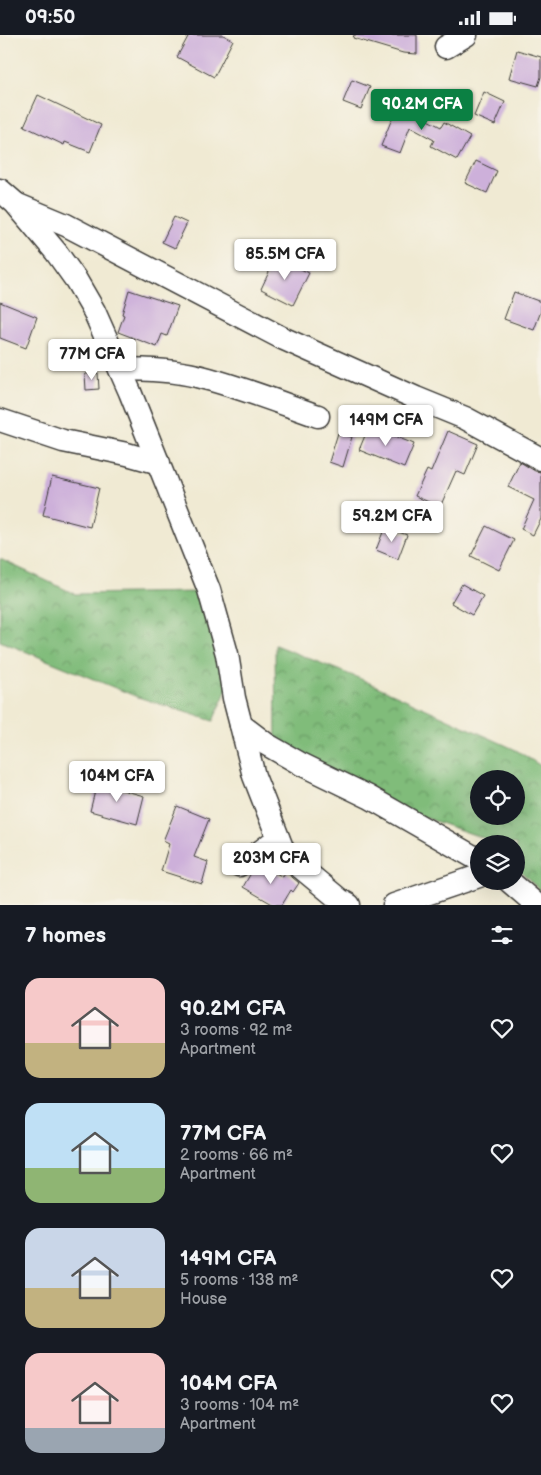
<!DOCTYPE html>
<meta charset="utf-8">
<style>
body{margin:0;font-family:"Balsamiq Sans",sans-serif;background:#242831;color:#f1f3f6;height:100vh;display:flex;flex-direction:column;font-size:19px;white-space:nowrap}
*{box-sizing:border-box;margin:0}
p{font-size:16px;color:#9ea1a6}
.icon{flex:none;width:28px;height:28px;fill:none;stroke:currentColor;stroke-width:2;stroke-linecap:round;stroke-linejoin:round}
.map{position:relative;height:870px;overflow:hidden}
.side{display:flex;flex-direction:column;background:#171b24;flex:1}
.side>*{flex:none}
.fabs{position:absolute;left:470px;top:735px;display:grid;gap:10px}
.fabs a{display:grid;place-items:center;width:55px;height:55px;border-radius:50%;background:#171b24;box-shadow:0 5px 20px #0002;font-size:25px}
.price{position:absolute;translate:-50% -42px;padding:0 11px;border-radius:5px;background:#fff;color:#222;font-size:16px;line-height:32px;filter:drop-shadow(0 1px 2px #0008)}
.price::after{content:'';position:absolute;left:50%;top:30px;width:15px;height:11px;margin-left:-8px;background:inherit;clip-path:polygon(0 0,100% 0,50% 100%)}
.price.current{background:#0b8043;color:#fff}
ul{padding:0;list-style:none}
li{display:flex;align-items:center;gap:15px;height:125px;padding:0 25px}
li span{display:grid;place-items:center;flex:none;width:140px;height:100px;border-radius:15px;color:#555}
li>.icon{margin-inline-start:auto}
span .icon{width:60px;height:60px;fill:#fffc;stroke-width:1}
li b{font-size:21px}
h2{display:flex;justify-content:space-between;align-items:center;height:60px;padding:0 25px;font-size:21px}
.status{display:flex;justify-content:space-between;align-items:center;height:35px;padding:0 25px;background:#171b24;direction:ltr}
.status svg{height:14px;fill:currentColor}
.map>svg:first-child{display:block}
</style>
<div class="status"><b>09:50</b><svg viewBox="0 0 49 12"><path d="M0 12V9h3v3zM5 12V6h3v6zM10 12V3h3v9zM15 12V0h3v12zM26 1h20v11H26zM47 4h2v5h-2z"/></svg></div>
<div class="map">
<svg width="541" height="870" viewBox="0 0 541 870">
<defs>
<pattern id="forest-crowns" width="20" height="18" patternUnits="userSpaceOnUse" patternTransform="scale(1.25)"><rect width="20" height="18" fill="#80bc7a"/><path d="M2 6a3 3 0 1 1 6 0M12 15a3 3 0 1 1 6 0" fill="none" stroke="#689863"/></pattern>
</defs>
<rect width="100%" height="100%" fill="#f7f3e8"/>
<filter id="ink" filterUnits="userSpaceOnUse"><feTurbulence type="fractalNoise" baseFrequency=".02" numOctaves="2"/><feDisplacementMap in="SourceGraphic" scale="10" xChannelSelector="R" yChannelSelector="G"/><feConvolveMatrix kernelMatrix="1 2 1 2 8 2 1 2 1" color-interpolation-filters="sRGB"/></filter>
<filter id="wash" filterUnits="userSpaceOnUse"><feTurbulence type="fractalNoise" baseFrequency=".0096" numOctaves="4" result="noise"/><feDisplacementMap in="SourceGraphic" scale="20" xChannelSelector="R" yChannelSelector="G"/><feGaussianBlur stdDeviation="1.12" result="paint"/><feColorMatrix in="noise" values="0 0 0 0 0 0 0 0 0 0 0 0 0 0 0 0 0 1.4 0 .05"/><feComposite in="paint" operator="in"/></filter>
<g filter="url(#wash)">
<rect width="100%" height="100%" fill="#f0ead3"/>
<g fill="url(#forest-crowns)" stroke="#4e6c4b" fill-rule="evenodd">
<polygon points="0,524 75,559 195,557 226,603 231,645 213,686 135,661 0,606"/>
<path d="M 275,610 L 361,644 L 516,715 L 541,731 L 541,857 L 516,831 L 516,809 L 494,809 L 492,806 L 403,775 L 276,713 ZM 479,744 L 516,744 L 516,781 L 479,781 Z"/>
</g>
<g id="blocks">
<g fill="#cdb0da">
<polygon points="189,0 223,0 233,5 214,42 177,22"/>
<polygon points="354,0 417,0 417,19 403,18 353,3"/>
<polygon points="517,15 541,22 541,42 538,51 509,43"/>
<polygon points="352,45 370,52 361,74 343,67"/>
<polygon points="484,57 505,67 495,90 474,81"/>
<polygon points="38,60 101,90 90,117 65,107 64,110 24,91"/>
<polygon points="401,61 420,68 416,79 441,92 444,87 470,102 457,125 431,111 434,105 410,92 400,118 381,111"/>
<polygon points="476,126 497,136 487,158 465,148"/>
<polygon points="174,182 187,188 175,213 162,207"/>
<polygon points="276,222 309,238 293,270 261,254"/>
<polygon points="129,255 178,271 167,301 162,299 157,312 118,297 124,280 122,279"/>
<polygon points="514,257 541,267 541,276 534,295 504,284"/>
<polygon points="0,267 37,282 26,313 0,303"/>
<polygon points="98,338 99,354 86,355 85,339"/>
<polygon points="369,391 414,409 404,433 359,415"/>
<polygon points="448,396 478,409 465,440 456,436 440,472 415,461 427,435 431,437"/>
<polygon points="338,398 352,402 343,432 329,427"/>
<polygon points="520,427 535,436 541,437 541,484 533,500 521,494 534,465 508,452"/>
<polygon points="52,442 99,453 90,492 43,480"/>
<polygon points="486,491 514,505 499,535 471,521"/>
<polygon points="385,492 407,500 398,524 376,515"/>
<polygon points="462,549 483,561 472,580 451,568"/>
<polygon points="97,748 144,761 137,789 90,776"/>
<polygon points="177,771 209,784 194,822 208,827 202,849 161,836 169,809 163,806"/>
<polygon points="263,831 283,842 286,837 299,848 293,857 291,855 282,870 274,870 243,852 251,838"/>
</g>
</g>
</g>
<g filter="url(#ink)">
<use href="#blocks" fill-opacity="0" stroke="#3c3b37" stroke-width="1"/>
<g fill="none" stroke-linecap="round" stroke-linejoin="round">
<g stroke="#3c3b37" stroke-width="25">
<g id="minor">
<polyline points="446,12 466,0"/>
<polyline points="0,155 15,168 56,217 76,245 94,276 130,357 209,555 227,619 234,663 241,690 266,709 301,729 369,762 479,825"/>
<polyline points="18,170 66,190 282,303 416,363 465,383 541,424"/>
<path d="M 120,334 C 146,334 172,335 197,341 C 238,351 278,367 318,381"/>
<polyline points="0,385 63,406 127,419 159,428"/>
<polyline points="241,690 254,741 283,815 299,831 340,865 349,870"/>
<polyline points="239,830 260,817 278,803"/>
<polyline points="509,846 537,870"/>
<polyline points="394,870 479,841"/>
</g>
</g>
<use href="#minor" stroke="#fff" stroke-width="22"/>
</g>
</g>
</svg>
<div class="fabs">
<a><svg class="icon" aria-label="locate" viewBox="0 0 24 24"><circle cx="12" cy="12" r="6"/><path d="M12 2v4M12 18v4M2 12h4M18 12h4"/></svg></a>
<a><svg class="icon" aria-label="layers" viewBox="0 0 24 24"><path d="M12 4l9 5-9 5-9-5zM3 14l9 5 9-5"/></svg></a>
</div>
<b class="price current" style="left:422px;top:96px">90.2M CFA</b>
<b class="price" style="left:285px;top:246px">85.5M CFA</b>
<b class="price" style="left:92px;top:346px">77M CFA</b>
<b class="price" style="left:386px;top:412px">149M CFA</b>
<b class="price" style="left:392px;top:508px">59.2M CFA</b>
<b class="price" style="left:117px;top:768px">104M CFA</b>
<b class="price" style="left:271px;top:850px">203M CFA</b>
</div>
<section class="side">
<h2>7 homes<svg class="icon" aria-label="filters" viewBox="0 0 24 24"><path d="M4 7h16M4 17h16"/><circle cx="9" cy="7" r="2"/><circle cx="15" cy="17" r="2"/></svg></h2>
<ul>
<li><span style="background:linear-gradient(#f6c9c9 65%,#c2b280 0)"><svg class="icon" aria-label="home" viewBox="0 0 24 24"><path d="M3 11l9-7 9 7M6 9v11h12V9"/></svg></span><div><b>90.2M CFA</b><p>3 rooms · 92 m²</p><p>Apartment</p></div><svg class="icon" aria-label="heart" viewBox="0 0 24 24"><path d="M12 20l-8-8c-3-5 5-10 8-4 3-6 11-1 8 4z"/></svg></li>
<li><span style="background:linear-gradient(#bfe0f5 65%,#8fb573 0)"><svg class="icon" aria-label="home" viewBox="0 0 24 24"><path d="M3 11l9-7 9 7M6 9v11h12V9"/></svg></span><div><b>77M CFA</b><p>2 rooms · 66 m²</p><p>Apartment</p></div><svg class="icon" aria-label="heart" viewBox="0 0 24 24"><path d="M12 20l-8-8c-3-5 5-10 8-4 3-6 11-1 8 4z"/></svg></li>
<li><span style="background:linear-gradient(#c9d6e8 60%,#c2b280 0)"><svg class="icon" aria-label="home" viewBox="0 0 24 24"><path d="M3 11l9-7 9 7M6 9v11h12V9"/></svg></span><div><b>149M CFA</b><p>5 rooms · 138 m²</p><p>House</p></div><svg class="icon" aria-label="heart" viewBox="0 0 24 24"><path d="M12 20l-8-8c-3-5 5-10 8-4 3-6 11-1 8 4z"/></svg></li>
<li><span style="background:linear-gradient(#f6c9c9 75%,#9aa5b1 0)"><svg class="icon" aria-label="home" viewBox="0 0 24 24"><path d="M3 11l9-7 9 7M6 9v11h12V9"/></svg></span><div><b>104M CFA</b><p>3 rooms · 104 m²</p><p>Apartment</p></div><svg class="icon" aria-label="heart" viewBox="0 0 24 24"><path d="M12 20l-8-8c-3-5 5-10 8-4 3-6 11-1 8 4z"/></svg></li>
</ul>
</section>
